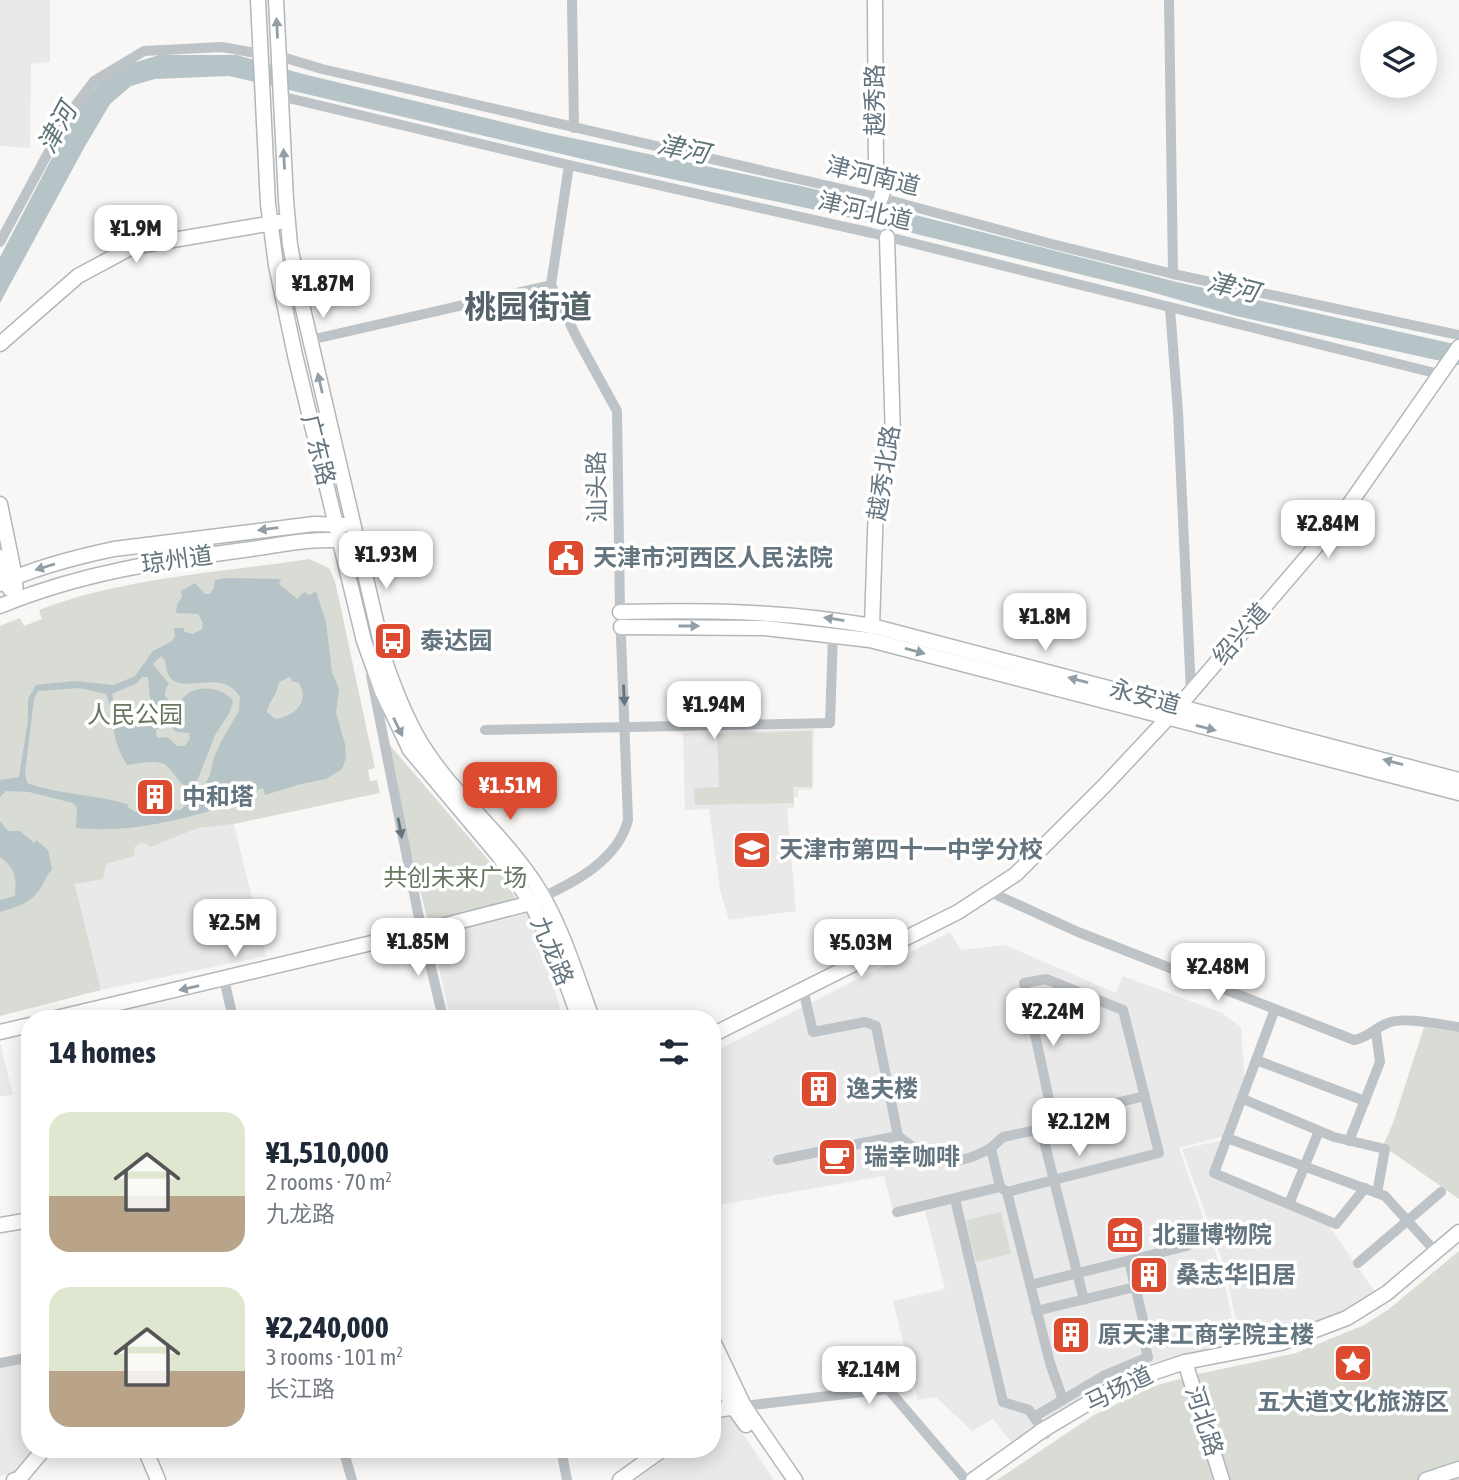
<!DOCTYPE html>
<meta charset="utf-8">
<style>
body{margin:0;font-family:"Asap Condensed","Noto Sans SC",sans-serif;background:#f2f2f3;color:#1f2937;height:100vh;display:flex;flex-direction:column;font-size:26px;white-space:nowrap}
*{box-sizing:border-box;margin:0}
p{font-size:23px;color:#747a83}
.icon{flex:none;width:38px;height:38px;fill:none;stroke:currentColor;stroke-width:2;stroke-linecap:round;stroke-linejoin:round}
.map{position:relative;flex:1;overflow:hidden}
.details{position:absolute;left:21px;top:1010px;width:700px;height:448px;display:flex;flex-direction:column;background:#fff;border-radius:28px;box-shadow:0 4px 18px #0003}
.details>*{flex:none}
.controls{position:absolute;left:1360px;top:21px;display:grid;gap:14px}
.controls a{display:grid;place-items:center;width:77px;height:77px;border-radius:50%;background:#fff;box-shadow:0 4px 18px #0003;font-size:35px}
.price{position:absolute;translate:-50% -60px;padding:0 16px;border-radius:14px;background:#fff;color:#222;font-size:23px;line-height:46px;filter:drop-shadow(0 2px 4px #0008)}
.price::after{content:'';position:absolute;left:50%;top:42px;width:21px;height:16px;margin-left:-10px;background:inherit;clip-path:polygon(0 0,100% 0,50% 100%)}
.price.active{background:#dc4b30;color:#fff}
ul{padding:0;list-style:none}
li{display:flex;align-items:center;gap:21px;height:175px;padding:0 28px}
li span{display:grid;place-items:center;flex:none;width:196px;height:140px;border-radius:21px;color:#555}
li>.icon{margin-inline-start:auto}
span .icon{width:84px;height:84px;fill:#fffc;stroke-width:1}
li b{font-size:30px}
h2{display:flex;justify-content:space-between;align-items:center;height:84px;padding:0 28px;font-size:30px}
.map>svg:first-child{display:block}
</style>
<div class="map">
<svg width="1459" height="1480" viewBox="0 0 1459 1480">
<rect width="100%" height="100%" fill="#f8f7f5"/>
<g fill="#e8e9e8">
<polygon points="0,0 50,0 50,62 31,64 30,148 0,146"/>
<polygon points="814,729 813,789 798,790 798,797 794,797 794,808 787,809 796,911 729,920 720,890 709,809 685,810 683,733"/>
<polygon points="234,824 266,956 101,990 75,883 102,879 106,864 134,856 134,848 140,843 145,843 150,846 198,828"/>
<polygon points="531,913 563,1018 450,1018 432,936"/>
<polygon points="950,932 961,950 1005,945 1116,993 1123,976 1222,1013 1241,1027 1245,1086 1225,1136 1179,1148 1222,1271 1237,1342 1152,1363 1118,1376 1011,1442 993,1419 972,1431 936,1397 918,1400 893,1301 945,1289 925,1211 895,1218 884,1176 712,1206 712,1053"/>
<polygon points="0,1042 13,1095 0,1096"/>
<polygon points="1223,1140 1211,1175 1326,1222 1376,1293 1360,1304 1313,1324 1265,1338 1240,1342 1226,1271 1182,1149"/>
<polygon points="30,1362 30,1449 37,1449 17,1472 0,1476 0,1368"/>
<polygon points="731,1416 774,1480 636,1480 677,1449 712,1449 712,1423 720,1417"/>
</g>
<g fill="#d8dcd4">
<path d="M 309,559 L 329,568 L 335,581 L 375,768 L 368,770 L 370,781 L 377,780 L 380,793 L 234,824 L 198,828 L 150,847 L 145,843 L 140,843 L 134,848 L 135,856 L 106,864 L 103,879 L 75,884 L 101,990 L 0,1016 L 0,626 L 20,618 L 24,626 L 42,619 L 39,610 C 125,577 218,573 309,559 Z"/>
<polygon points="812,731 812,787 793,787 794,803 695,805 694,788 719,787 717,734"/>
<polygon points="389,744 501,875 517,900 428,921 400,812"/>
<polygon points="1424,1027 1459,1032 1459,1199 1383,1146 1393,1123"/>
<polygon points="1001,1212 1011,1254 976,1262 966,1220"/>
<polygon points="1459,1251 1459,1480 997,1480 1094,1415 1154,1386 1198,1374 1296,1353 1364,1325 1389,1309"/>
</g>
<g fill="#b6c4c7" fill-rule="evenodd">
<polygon points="159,55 237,55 303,74 548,133 810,188 1177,282 1459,345 1459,365 1236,316 1144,290 839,215 625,169 229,76 155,79 131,86 110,104 84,148 0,303 0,257 77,110 100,82 130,64"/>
<path d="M 225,578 L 281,579 L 279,584 L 297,599 L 304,592 L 310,595 L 316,591 L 326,622 L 332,672 L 339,689 L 336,713 L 345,744 L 346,758 L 342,769 L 326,779 L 301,784 L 265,795 L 263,788 L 252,791 L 253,798 C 193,816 140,834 76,828 L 77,808 L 73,803 L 29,792 L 6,791 L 0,797 L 0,780 L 19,777 L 28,720 L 28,699 L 36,685 L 74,681 L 114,685 L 135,676 L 153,651 L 172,641 L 175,636 L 174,628 L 183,628 L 185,632 L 193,634 L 202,629 L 203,623 L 198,614 L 176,613 L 177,604 L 182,597 L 181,591 L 195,583 L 205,594 L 210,594 L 214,588 L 215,580 ZM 161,656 L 165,660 C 168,709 218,661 240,697 L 239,711 L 222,740 L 214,757 L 210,775 L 201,792 L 180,810 L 159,812 L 143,816 L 129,808 L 127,804 C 94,794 60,795 27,783 L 25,773 L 34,699 L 38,691 L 79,688 L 106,694 L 111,708 L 115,707 L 112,694 L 137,683 L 142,677 L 148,677 L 150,699 L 146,709 L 126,715 L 116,711 C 109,727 118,752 127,765 C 137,764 151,760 161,763 C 176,767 178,794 196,784 L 215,735 L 230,712 L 233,701 C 224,688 199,684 186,695 C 183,697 181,701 178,703 L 170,701 L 165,696 L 166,688 L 169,684 L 153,664 ZM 290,677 L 293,682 L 298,682 C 312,701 293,717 275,719 L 267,712 C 268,702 277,696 279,682 ZM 165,725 L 170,725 L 176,732 L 189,733 L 190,738 L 185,746 L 177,746 L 167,737 L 157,738 L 156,730 Z"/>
<path d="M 0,821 L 8,831 L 20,831 L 34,843 L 36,840 L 48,850 L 52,870 C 45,876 45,882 40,889 C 30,904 16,907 0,912 L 0,900 L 15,896 C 17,877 15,868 0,857 Z"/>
</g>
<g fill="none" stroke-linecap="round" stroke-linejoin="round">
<g stroke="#b1b7bb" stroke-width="17">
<g id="secondary">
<polyline points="258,0 268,204 276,265 295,355 364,641 382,691 410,750 499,856 531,903 557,957 579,1018"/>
<path d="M 276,0 L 286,200 L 290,245 L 300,296 L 386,664 C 396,693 408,724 426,751 C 457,798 502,834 534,882 C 561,923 575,972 592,1018"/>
<polyline points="875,0 876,173 883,191 881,198"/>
<polyline points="0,344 78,276 132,247 279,222"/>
<polyline points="0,504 15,577 16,599"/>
<polyline points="0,557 5,581 10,589"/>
<path d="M 0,584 C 36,567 76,557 114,549 L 314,524 L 345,525"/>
<path d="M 0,606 C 83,572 162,561 251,549 C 281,545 316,537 347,541"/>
<path d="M 620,612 C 708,610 785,611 872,626 L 1459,780"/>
<polyline points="872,626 876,503 893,437 887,237"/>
<polyline points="621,627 765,628 870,640 1459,793"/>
<polyline points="56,1018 422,931 531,903"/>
<polyline points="0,1032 30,1025"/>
<polyline points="712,1035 958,912 1016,874 1105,785 1179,706 1337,522 1459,347"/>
<polyline points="0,1225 30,1220"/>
<polyline points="712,1339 744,1406 795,1480"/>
<polyline points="1185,1362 1222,1480"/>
<polyline points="712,1365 733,1407 746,1425"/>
<polyline points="712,1413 717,1410 743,1406"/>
<polyline points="145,1449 158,1480"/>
<polyline points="14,1480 19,1479 44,1449"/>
<polyline points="620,1480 663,1449"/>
<polyline points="973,1480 1043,1430 1122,1383 1185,1362 1281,1343 1347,1318 1387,1293 1459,1232"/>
<polyline points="1426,1480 1459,1469"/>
</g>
</g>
<g stroke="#bec3c7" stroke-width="10">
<polyline points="572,0 574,128"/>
<polyline points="1169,0 1173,274"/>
<polyline points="279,56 322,69 881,198 1048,243 1173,274 1459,335"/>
<polyline points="280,96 569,165 872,233 1439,374"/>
<polyline points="0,242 69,114 94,81 144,51 222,47 261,54"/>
<polyline points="1170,308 1178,412 1191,692"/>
<polyline points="310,340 551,285"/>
<polyline points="371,675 418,913 443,1018"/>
<polyline points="485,730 830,723 833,635"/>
<path d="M 990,892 L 1078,932 L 1354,1040 C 1370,1037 1374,1028 1388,1023 C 1403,1016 1442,1025 1459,1027"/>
<path d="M 538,899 C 574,883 618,860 628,820 L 620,612 L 617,411 L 578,340 L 551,285 L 569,165"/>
<polyline points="224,979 233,1018"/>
<path d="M 803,989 L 813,1032 L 865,1022 L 876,1026 L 898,1136 C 932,1162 950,1171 991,1148 L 1000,1187 L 1007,1192 L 1050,1363 L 1063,1400"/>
<polyline points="1256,1060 1365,1101"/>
<polyline points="1243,1099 1334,1137 1385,1149 1377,1193"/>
<polyline points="1041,1129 1084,1300"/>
<polyline points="1227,1138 1275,1009"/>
<polyline points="1349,1141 1380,1062 1376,1032"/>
<polyline points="991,1148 1003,1137 1041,1129 1053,1118 1145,1096"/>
<polyline points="778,1160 898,1136"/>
<polyline points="1365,1188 1336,1224 1214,1173 1227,1138 1377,1193 1385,1196 1436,1252"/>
<polyline points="1007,1192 1159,1153 1123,1010 1046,979 1024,983 1053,1118"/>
<polyline points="955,1199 1003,1402 1029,1410 1046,1434"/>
<polyline points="1289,1204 1319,1131"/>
<polyline points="897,1212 1000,1187"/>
<polyline points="1358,1263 1441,1192"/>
<polyline points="1030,1285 1187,1246"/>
<polyline points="1036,1311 1135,1287"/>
<polyline points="0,1363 30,1357"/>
<polyline points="744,1406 888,1389 966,1480"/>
<polyline points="1034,1417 1105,1375 1148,1357 1142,1333 1145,1328 1129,1261"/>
<polyline points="343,1449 352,1480"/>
<polyline points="561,1449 567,1480"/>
</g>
<use href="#secondary" stroke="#fff" stroke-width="14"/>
</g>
<defs><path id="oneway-solid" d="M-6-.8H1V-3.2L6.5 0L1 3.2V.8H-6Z" transform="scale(1.75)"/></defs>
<g fill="#929ea5">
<use href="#oneway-solid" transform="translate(277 28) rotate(-93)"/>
<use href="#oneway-solid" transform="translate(284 159) rotate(-93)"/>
<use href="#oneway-solid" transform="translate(320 383) rotate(-103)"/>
<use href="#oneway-solid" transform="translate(268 529) rotate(173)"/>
<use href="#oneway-solid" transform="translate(45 567) rotate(163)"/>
<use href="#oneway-solid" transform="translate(834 619) rotate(-171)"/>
<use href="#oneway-solid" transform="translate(689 626)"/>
<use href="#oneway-solid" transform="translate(915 651) rotate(15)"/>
<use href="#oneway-solid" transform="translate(1078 680) rotate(-165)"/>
<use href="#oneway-solid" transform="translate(398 727) rotate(64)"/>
<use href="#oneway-solid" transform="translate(1206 728) rotate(14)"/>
<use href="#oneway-solid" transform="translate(1393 762) rotate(-165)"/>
<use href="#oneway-solid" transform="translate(189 988) rotate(167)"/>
</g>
<g fill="#64757f">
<use href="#oneway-solid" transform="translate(624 695) rotate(87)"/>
<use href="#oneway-solid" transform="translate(400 828) rotate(79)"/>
</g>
<defs>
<g id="civic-square" transform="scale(2.0125)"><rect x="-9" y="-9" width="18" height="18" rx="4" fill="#dc4b30" stroke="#fff"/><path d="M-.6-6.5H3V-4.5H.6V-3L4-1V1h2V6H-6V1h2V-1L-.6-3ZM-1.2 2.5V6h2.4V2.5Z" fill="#fff"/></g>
<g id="bus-square" transform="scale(2.0125)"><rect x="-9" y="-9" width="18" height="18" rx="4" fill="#dc4b30" stroke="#fff"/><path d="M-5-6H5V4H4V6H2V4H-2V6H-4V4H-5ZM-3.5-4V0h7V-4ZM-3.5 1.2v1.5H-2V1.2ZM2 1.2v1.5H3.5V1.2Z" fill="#fff"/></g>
<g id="building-square" transform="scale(2.0125)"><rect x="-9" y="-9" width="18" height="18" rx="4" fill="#dc4b30" stroke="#fff"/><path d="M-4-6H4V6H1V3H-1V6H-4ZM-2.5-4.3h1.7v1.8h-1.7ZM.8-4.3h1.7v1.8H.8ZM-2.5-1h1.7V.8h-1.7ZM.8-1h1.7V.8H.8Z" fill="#fff"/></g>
<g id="school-square" transform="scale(2.0125)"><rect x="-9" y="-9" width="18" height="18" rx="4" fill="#dc4b30" stroke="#fff"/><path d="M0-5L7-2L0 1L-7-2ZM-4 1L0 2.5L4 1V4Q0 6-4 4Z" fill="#fff"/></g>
<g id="cafe-square" transform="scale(2.0125)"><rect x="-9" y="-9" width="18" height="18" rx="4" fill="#dc4b30" stroke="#fff"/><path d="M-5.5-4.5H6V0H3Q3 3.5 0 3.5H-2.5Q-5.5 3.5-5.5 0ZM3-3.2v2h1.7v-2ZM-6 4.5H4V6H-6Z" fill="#fff"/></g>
<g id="museum-square" transform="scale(2.0125)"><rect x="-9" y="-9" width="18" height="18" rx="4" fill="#dc4b30" stroke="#fff"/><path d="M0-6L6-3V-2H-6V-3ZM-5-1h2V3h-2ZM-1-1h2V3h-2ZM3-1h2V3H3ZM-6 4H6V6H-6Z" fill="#fff"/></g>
<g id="sight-square" transform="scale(2.0125)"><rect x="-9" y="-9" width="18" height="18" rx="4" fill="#dc4b30" stroke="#fff"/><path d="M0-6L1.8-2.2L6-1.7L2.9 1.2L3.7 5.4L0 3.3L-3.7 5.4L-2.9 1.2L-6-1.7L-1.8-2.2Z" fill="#fff"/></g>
</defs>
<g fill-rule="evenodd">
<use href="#civic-square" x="566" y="558"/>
<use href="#bus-square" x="393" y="641"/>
<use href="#building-square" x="155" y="797"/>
<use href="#school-square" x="752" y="850"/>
<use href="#building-square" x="819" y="1089"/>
<use href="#cafe-square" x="837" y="1157"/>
<use href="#museum-square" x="1125" y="1235"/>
<use href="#building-square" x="1149" y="1275"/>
<use href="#building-square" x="1071" y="1335"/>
<use href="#sight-square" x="1353" y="1363"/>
</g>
<g text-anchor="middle" stroke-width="7" stroke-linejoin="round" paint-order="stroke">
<g font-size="24" fill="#64757f" stroke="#fff">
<text transform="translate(875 100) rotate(-90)" y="8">越秀路</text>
<text transform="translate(873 176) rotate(14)" y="8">津河南道</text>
<text transform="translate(865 211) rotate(13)" y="8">津河北道</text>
<text transform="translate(318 450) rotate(76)" y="8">广东路</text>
<text transform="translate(884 473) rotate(-81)" y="8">越秀北路</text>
<text transform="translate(597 487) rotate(-91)" y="8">汕头路</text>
<text transform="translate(177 560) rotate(-8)" y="8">琼州道</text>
<text transform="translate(1241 634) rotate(-49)" y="8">绍兴道</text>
<text transform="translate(1145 697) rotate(15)" y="8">永安道</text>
<text transform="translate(552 951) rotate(67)" y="8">九龙路</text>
<text transform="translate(1119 1389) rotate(-26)" y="8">马场道</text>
<text transform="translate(1204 1421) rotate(72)" y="8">河北路</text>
</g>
<g font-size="24" font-weight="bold" fill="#64757f" stroke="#fff" text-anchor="start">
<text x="593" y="566">天津市河西区人民法院</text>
<text x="420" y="649">泰达园</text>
<text x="182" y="805">中和塔</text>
<text x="779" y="858">天津市第四十一中学分校</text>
<text x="846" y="1097">逸夫楼</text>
<text x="864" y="1165">瑞幸咖啡</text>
<text x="1152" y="1243">北疆博物院</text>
<text x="1176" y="1283">桑志华旧居</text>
<text x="1098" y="1343">原天津工商学院主楼</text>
<text x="1353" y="1410" text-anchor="middle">五大道文化旅游区</text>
</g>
<g font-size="24" fill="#687762" stroke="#fff">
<text x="135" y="723">人民公园</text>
<text x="455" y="886">共创未来广场</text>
</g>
<g font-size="26" font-style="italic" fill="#5e7479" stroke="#fff">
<text transform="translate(57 128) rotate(-62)" y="9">津河</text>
<text transform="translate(683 149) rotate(12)" y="9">津河</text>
<text transform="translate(1233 287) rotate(14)" y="9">津河</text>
</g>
<g font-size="32" font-weight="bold" fill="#55636a" stroke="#fff">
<text x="528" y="318">桃园街道</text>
</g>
</g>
</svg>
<div class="controls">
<a><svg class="icon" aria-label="layers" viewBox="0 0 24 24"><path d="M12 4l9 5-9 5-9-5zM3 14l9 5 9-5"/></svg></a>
</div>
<b class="price" style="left:136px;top:265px">¥1.9M</b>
<b class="price" style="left:323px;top:320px">¥1.87M</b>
<b class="price" style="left:1328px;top:560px">¥2.84M</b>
<b class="price" style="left:386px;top:591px">¥1.93M</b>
<b class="price" style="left:1045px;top:653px">¥1.8M</b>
<b class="price" style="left:714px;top:741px">¥1.94M</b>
<b class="price active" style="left:510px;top:822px">¥1.51M</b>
<b class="price" style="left:235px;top:959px">¥2.5M</b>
<b class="price" style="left:418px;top:978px">¥1.85M</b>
<b class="price" style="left:861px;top:979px">¥5.03M</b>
<b class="price" style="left:1218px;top:1003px">¥2.48M</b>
<b class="price" style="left:1053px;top:1048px">¥2.24M</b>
<b class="price" style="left:1079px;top:1158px">¥2.12M</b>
<b class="price" style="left:869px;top:1406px">¥2.14M</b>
<section class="details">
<h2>14 homes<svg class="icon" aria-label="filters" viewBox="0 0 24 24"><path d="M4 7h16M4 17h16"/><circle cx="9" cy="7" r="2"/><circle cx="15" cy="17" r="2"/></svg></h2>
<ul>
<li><span style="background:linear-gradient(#dfe7d0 60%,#b9a48a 0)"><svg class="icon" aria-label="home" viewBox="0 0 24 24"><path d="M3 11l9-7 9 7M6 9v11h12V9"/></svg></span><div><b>¥1,510,000</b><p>2 rooms · 70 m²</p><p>九龙路</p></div></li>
<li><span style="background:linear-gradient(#dfe7d0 60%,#b9a48a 0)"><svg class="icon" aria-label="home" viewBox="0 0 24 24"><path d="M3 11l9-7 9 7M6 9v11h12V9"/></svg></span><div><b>¥2,240,000</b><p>3 rooms · 101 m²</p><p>长江路</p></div></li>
</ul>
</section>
</div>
